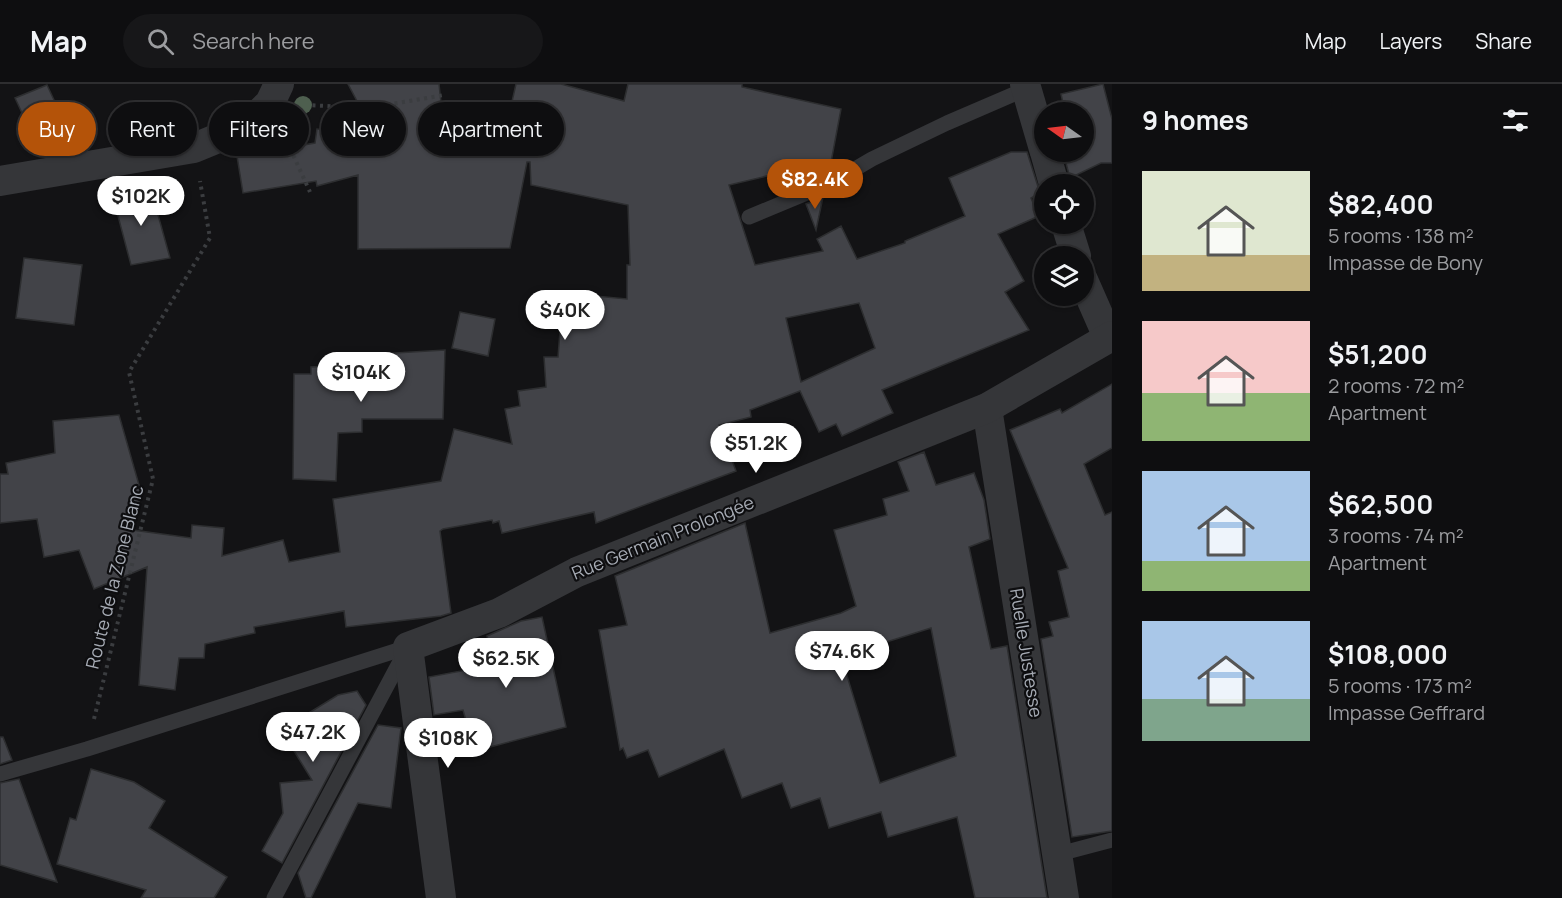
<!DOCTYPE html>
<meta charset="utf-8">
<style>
body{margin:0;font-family:Manrope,sans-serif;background:#171719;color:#f1f3f6;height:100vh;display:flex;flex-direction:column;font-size:22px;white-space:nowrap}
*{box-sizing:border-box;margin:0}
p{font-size:20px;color:#9b9c9f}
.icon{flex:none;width:33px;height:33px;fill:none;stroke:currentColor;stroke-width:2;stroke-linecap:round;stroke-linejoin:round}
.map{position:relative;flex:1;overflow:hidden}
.details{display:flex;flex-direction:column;background:#0e0e10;width:450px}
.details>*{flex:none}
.hud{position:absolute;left:18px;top:18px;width:570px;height:54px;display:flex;gap:12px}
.needle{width:39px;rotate:284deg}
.tools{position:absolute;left:1034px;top:18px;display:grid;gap:12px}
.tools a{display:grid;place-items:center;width:60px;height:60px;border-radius:50%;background:#0e0e10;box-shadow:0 2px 4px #0004,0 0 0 2px #2e2e30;font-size:30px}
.price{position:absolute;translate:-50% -51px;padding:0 14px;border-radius:21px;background:#fff;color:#222;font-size:20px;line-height:39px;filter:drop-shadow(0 2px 3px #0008)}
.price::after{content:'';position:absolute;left:50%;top:36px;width:18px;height:14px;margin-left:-9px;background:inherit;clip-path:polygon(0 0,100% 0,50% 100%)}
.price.selected{background:#b45309;color:#fff}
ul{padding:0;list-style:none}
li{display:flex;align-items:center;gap:18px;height:150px;padding:0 30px}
li span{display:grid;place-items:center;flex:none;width:168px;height:120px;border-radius:0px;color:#555}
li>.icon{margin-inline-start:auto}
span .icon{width:72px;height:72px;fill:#fffc;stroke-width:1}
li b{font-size:26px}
h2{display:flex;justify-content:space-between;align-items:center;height:72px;padding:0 30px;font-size:26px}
.tag{padding:0 21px;border-radius:27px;background:#0e0e10;box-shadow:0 2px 4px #0004,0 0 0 2px #2e2e30;font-size:21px;line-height:54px}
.tag.selected{background:#b45309;color:#fff}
header{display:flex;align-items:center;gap:36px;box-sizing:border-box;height:84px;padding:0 30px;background:#0e0e10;border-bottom:2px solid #2e2e30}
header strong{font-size:28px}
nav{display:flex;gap:33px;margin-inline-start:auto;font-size:21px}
.search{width:420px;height:54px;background:#171719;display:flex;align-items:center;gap:15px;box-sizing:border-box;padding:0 21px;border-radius:33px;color:#9b9c9f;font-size:22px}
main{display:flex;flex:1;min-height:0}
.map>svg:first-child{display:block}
</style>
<header>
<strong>Map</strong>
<div class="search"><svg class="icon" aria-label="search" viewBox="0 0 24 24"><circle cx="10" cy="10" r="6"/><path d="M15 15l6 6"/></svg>Search here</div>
<nav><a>Map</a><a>Layers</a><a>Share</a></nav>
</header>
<main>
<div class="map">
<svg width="1112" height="814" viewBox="0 0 1112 814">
<rect width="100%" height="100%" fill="#131315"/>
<g fill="#424348" stroke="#2d2e30" stroke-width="1.5" fill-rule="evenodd">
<path d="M 348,0 L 439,0 L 442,28 L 511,22 L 516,0 L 561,0 L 624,17 L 628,0 L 742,0 L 742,3 L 841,25 L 829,89 L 799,102 L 797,98 L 771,91 L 729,101 L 755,181 L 823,167 L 817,155 L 841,142 L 857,175 L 905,159 L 905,157 L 965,132 L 949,94 L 1011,68 L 1027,68 L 1040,109 L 1031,114 L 1039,132 L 998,150 L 1024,197 L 1005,208 L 1029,246 L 882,306 L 893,329 L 842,352 L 836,340 L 819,348 L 800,307 L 750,326 L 751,333 L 719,341 L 736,387 L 596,439 L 594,428 L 502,449 L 499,437 L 493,439 L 492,436 L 443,445 L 440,447 L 451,529 L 441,532 L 346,543 L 344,527 L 254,543 L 255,549 L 205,560 L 204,574 L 179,574 L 175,606 L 139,601 L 147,483 L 94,505 L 79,466 L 44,473 L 37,435 L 0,439 L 0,390 L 8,390 L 6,379 L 55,369 L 53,337 L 119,331 L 141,408 L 133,446 L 191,454 L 192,441 L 224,444 L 222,472 L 283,456 L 289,478 L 340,468 L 333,415 L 441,397 L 454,345 L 512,360 L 505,325 L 520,322 L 518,307 L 546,303 L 544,273 L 558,273 L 563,209 L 627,215 L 627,181 L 630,181 L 628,121 L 531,101 L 530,78 L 527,78 L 510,164 L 358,165 L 358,91 L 317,102 L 316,97 L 243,109 L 237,72 L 315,59 L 317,45 L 350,49 L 349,40 L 368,38 ZM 859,219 L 875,264 L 801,298 L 786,234 Z"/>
<polygon points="1103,0 1112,35 1112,79 1101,79 1070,94 1063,68 1083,68 1083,28 1065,28 1061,10"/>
<polygon points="47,1 68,46 37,61 15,14"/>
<polygon points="150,102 170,174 131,181 113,113"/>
<polygon points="823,113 816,146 806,120"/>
<polygon points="24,174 82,181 74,241 16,234"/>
<polygon points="460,228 495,235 488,272 452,264"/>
<polygon points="445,266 443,335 362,335 362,348 338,349 336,397 293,395 294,290 311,290 311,283 363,280 362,271"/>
<polygon points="1112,300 1112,364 1084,380 1105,431 1112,428 1112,747 1072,753 1041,555 1053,552 1049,538 1069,533 1058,487 1068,484 1010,346 1060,325 1062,329"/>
<path d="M 924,368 L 936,401 L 974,389 L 984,416 L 990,455 L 969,463 L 991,565 L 1007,562 L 1047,814 L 975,814 L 957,733 L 888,753 L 881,728 L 829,744 L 820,714 L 791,724 L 782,699 L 742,714 L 724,665 L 659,693 L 648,666 L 627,674 L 623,664 L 620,666 L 599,546 L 627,541 L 615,492 L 745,439 L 770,549 L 841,529 L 856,522 L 834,446 L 887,431 L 883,415 L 909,407 L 898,378 ZM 931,544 L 956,672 L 880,699 L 844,582 L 850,581 L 848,570 Z"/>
<polygon points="542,533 566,643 475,667 463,626 434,631 429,593 493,581 487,552 521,537"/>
<polygon points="357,607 366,621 282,779 262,767 283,729 280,699 312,696 281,646 338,611"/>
<polygon points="378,641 401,644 391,724 358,719 311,814 306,814 298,789"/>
<polygon points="0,653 3,653 12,676 0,680"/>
<polygon points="91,685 134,698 165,717 149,744 227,793 214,814 141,814 146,806 57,780 70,734 76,736"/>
<polygon points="19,695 57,798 0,781 0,699"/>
</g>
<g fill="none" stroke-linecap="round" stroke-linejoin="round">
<g stroke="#3b3d40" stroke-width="4" stroke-dasharray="3 4.5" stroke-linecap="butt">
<polyline points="305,21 369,24 444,11"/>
<polyline points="284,51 310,108"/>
<polyline points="94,635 153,395 129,288 210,154 200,97"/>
</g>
<g stroke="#353639" stroke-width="15">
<polyline points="749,133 833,98 872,75 947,39 1026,5"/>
<polyline points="0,690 87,665 408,563"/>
<polyline points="1059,770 1112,756"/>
<polyline points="274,814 405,568"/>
</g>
<g stroke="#353639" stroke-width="30">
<polyline points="1025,0 1044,65"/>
<polyline points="1045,68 1054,100"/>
<polyline points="0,97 194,64 245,43 270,19 279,0"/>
<polyline points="1066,140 1076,172"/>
<polyline points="1083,196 1108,253"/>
<polyline points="987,324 1064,814"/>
<polyline points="441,814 408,563 499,529 577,488 987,324 1112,252"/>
</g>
</g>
<circle fill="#4e5f4f" cx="303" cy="21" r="9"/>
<g text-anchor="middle" stroke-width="4.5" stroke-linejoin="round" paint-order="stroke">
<g font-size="18" fill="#a6abb4" stroke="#0e0e10">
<text transform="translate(663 454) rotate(-22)" y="6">Rue Germain Prolongée</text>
<text transform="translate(115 493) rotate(-76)" y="6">Route de la Zone Blanc</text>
<text transform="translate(1026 569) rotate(81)" y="6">Ruelle Justesse</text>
</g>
</g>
</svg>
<div class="tools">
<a><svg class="needle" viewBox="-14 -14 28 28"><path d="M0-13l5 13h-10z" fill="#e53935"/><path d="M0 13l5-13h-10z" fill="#9b9c9f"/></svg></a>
<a><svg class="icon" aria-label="locate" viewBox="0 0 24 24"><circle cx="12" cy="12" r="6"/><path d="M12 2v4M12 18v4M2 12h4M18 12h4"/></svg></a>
<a><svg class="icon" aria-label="layers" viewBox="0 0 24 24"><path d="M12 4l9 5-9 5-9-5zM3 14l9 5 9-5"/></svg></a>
</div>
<b class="price selected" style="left:815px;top:126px">$82.4K</b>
<b class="price" style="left:141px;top:143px">$102K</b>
<b class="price" style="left:565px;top:257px">$40K</b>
<b class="price" style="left:361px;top:319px">$104K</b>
<b class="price" style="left:756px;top:390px">$51.2K</b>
<b class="price" style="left:842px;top:598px">$74.6K</b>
<b class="price" style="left:506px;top:605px">$62.5K</b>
<b class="price" style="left:313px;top:679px">$47.2K</b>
<b class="price" style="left:448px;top:685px">$108K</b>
<div class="hud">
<a class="tag selected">Buy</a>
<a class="tag">Rent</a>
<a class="tag">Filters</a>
<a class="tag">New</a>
<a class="tag">Apartment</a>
</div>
</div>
<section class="details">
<h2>9 homes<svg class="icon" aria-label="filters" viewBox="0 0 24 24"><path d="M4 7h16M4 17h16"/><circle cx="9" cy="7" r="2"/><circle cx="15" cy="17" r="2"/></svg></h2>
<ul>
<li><span style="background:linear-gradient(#dfe7d0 70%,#c2b280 0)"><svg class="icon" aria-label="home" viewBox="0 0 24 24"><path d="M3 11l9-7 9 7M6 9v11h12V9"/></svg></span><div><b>$82,400</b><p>5 rooms · 138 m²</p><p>Impasse de Bony</p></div></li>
<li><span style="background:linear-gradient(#f6c9c9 60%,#8fb573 0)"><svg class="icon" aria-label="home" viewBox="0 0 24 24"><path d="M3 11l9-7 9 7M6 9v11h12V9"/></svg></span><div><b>$51,200</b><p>2 rooms · 72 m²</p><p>Apartment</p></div></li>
<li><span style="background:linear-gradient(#a9c7e8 75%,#8fb573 0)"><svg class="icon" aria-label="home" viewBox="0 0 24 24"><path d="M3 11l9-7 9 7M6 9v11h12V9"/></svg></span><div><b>$62,500</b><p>3 rooms · 74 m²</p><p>Apartment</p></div></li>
<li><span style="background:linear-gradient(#a9c7e8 65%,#7fa58c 0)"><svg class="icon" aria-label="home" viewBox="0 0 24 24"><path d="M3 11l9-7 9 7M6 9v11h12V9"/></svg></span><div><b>$108,000</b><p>5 rooms · 173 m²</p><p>Impasse Geffrard</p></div></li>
</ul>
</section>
</main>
